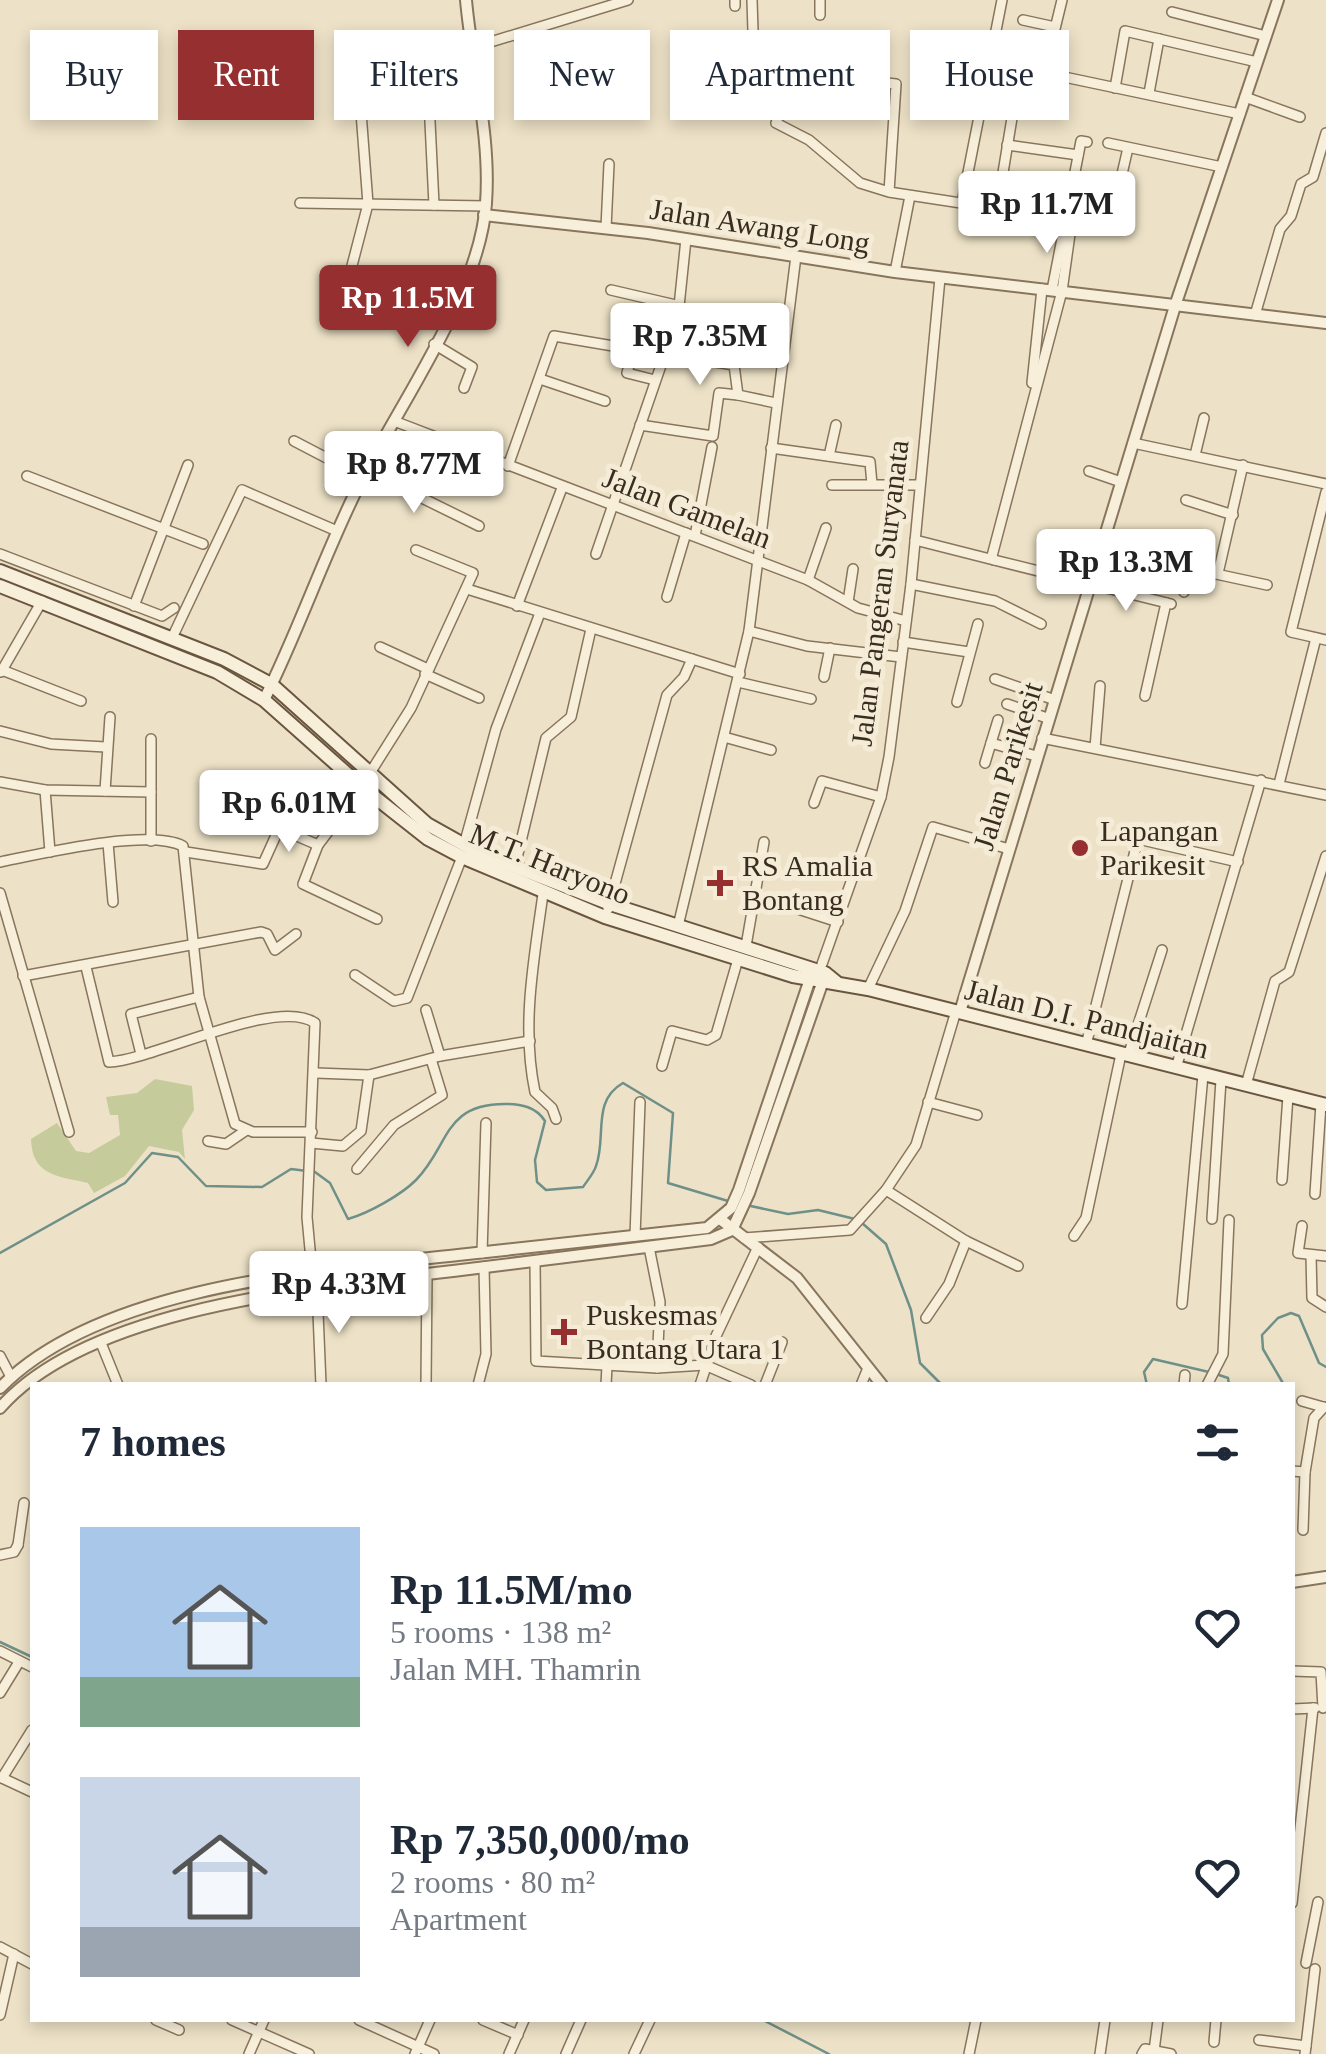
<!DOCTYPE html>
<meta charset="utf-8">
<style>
body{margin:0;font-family:Georgia,serif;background:#f6f6f7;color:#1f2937;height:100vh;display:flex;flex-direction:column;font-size:38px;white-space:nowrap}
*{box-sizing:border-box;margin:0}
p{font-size:32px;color:#747a83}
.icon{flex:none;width:55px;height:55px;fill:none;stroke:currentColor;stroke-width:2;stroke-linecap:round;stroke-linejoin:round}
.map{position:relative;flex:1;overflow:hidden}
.drawer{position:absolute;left:30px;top:1382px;width:1265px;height:640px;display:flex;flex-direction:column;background:#fff;border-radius:0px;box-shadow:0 5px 15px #0003}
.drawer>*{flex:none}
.hud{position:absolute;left:30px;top:30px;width:1268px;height:90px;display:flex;gap:20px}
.price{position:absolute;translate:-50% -85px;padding:0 22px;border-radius:10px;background:#fff;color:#222;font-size:32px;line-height:65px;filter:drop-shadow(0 2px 5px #0008)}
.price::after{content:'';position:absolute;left:50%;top:60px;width:30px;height:22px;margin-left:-15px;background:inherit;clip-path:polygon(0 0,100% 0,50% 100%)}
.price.on{background:#962f2f;color:#fff}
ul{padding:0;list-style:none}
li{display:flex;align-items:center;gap:30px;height:250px;padding:0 50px}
li span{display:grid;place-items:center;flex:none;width:280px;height:200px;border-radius:0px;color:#555}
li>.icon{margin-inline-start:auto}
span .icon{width:120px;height:120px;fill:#fffc;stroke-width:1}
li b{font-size:42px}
h2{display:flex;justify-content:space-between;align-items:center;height:120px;padding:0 50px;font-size:42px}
.tag{padding:0 35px;border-radius:0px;background:#fff;box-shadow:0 5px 15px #0003;font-size:35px;line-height:90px}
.tag.on{background:#962f2f;color:#fff}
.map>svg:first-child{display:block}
</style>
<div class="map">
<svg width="1326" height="2054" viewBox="0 0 1326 2054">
<rect width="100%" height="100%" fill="#ede2c7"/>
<path fill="#c5cb9b" d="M 155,1079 L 192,1086 L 194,1110 L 182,1130 L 185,1159 L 179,1152 L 149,1146 L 125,1176 L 94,1193 L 88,1183 C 58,1176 32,1176 31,1139 L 57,1123 L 76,1151 L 89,1153 L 120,1135 L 118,1115 L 110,1115 L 106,1097 L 137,1093 Z"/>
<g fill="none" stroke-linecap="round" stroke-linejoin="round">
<g stroke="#6f9088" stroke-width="2.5">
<path d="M 315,1172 L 330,1183 L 348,1219 C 369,1213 401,1195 416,1180 C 450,1145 443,1104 505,1104 C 522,1104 536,1107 545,1121 L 535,1160 L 537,1182 L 546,1190 L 583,1187 C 587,1181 594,1173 596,1166 C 607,1137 591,1101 623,1083 L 673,1113 L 668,1183 L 728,1201"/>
<polyline points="746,1205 788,1214 818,1210 855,1219"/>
<polyline points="862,1223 886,1244 911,1310 920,1363 942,1385"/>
<polyline points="0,1253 125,1183 152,1153 178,1157 206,1186 262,1187 291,1169 307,1171"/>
<polyline points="1216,1374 1228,1378 1229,1385"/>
<polyline points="1147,1385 1144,1372 1153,1359 1209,1372"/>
<polyline points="1284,1385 1263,1349 1262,1335 1278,1318 1291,1313 1299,1316 1319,1363 1326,1367"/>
<polyline points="0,1642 32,1657"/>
<polyline points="763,2020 829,2054"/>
</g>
<g stroke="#88755d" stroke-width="12">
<g id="minor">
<polyline points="735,0 735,6"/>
<polyline points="752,0 753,31"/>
<polyline points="820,0 820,15"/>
<polyline points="1172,12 1266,36"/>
<polyline points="1023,20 1055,27"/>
<polyline points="471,48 628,0"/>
<polyline points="952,60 1069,78 1240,114"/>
<polyline points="358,73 368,204 348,281 450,314"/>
<polyline points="1044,74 1062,0"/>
<polyline points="1115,88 1125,31 1257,62"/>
<polyline points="1149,93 1159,39"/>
<polyline points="1245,97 1300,117"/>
<polyline points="429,101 434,205"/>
<polyline points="1108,143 1222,167"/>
<polyline points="1007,145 1078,155"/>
<polyline points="1128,148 1109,230 1071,227 1062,291 992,556 994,560 1171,604"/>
<polyline points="889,192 896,84 795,73 776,123 809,140 860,183 889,192 1065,219"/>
<polyline points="300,203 486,206"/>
<polyline points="962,203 1002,0"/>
<polyline points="997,209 1012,118"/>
<polyline points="606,228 609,164"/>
<polyline points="895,272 910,196"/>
<polyline points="611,290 680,306"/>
<polyline points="1052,290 1081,141 1087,142"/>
<polyline points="1255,315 1280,229 1291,216 1301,184 1313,177 1326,133"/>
<polyline points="434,344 472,367 464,388"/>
<polyline points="664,354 734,365 738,395 776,403"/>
<polyline points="540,379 605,401"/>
<polyline points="1032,383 1042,289"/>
<polyline points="394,421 808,580 858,608 906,621"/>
<polyline points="640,425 713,436 719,393 738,395"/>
<polyline points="294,441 363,477"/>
<polyline points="1133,443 1326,484"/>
<polyline points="771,448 870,462 872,484"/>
<polyline points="1195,455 1204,418"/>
<polyline points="829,456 836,425"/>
<polyline points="508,466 554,336 625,348 631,358 627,373 655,380"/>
<polyline points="367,471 479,526"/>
<polyline points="1089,471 1121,482"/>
<polyline points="27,476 203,544"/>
<polyline points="832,485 919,485"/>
<polyline points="1326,492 1291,632 1326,640"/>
<polyline points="1186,500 1233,515"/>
<polyline points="695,536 712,447"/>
<polyline points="915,540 994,560"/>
<polyline points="0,554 162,616 174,608"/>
<polyline points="596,554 678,316 686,239"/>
<polyline points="1216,574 1267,585"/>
<polyline points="808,580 826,528"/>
<polyline points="911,584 995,601 1041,624"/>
<polyline points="467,589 740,674"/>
<polyline points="1184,592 1190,573 1211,576 1219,569 1243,465"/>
<polyline points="667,597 686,533"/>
<polyline points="848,602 853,569"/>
<polyline points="134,606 188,465"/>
<polyline points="517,606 562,488"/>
<polyline points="749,631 807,646 901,657"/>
<polyline points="172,638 242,490 337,531"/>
<polyline points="903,642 969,652"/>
<polyline points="380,647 428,669"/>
<polyline points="2,670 81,701"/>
<polyline points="1,672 42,601"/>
<polyline points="425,674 479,698"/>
<polyline points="824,677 830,648"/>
<polyline points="995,679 1055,700"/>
<polyline points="738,682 811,699"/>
<polyline points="1145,696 1166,603"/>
<polyline points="957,702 978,624"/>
<polyline points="1007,704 1047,718"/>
<polyline points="0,731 51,744 106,747"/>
<polyline points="724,737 771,750"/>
<polyline points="1042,738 1326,795"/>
<polyline points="151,739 151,841"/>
<polyline points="991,743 998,720"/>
<polyline points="1095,748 1100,686"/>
<polyline points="985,763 991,743 1036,756"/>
<polyline points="370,773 411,708 473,573 416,550"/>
<polyline points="0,782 45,790 151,792"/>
<polyline points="1279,784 1316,638"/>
<polyline points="45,790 50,852"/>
<polyline points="105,791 110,717"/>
<polyline points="814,803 822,781 881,797"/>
<polyline points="108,843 113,902"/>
<polyline points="318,845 303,884 377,919"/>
<polyline points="464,845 496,729 540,613"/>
<polyline points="186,852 263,864 277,833 283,830 318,845 362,787"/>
<path d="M 0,862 C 40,854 148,828 183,846 L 199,997 L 235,1124 L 253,1132 L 312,1132"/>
<polyline points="515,866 546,738 571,717 591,629"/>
<polyline points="0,893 69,1132"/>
<path d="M 543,894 C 534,959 521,1026 535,1092 L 552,1108 L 556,1119"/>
<polyline points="608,909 667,695 684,677 692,659"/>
<polyline points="798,909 838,922"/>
<polyline points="678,926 749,631 796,256"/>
<polyline points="746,946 764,842"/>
<polyline points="822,964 881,797 889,757 911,584 940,278"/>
<path d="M 86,967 L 109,1062 C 154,1060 277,996 315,1023 L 307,1217 L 312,1271"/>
<polyline points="355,975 394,1001 407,998 462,857"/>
<polyline points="23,976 261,932 267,934 275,950 296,934"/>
<polyline points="868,989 905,911 933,827 1009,849"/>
<polyline points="426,1010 440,1056"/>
<polyline points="1086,1045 1138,839 1238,862"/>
<polyline points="141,1054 131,1014 199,997"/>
<polyline points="1128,1056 1162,950"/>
<polyline points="662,1066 672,1031 707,1040 716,1035 738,959"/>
<polyline points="1176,1068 1261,780"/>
<polyline points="316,1073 369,1075 440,1056 530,1041"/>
<polyline points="1246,1085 1275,981 1289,972 1326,856"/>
<polyline points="928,1102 977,1115"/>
<polyline points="208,1141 226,1144 245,1131"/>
<polyline points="311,1143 343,1146 361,1131 369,1075"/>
<polyline points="357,1169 394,1125 442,1095 431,1059"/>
<polyline points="1282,1180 1288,1096"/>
<polyline points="886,1190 966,1241 1018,1266"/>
<polyline points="1315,1194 1321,1104"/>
<polyline points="1212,1219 1221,1080"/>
<polyline points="1302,1226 1298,1253 1326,1256"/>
<polyline points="635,1236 640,1102"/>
<polyline points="1074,1236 1086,1218 1121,1054"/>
<polyline points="744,1238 850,1230 886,1190 916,1145 956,1011"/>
<polyline points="649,1247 660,1302 657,1368"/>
<polyline points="482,1253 486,1123"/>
<polyline points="1311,1255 1312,1298 1326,1307"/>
<polyline points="535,1261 536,1361 657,1368 705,1365 751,1385"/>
<polyline points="317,1288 321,1385"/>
<polyline points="1182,1304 1203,1075"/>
<polyline points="926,1318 949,1284 966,1241"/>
<polyline points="101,1343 118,1385"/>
<polyline points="0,1356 11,1377"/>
<polyline points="426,1385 427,1274"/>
<polyline points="478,1385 486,1354 484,1267"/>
<polyline points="606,1385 607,1366"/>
<polyline points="700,1385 716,1336 758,1247"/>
<polyline points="765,1385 782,1342"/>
<polyline points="861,1385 868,1368"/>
<polyline points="1184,1385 1185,1375"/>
<polyline points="1207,1385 1223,1354 1229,1220"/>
<polyline points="1302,1401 1323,1407"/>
<polyline points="1292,1471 1305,1472 1314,1418 1324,1407"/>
<polyline points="1303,1530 1305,1472"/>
<polyline points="18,1545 24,1503"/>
<polyline points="0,1555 14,1552 18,1545"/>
<polyline points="0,1651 32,1667"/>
<polyline points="1292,1671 1321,1672 1323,1708"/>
<polyline points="0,1693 19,1662"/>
<polyline points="1292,1709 1315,1708"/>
<polyline points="0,1777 32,1792"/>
<polyline points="2,1778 32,1730"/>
<polyline points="1292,1903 1313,1708"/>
<polyline points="0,1947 32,1964"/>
<polyline points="1306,1963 1318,1902"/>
<polyline points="0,2015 14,1954"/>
<polyline points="156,2020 179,2030"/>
<polyline points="232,2020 309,2054"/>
<polyline points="359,2020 434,2054"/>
<polyline points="483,2020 518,2035"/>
<polyline points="1259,2040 1306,2046"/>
<polyline points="1214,2042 1216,2020"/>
<polyline points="1154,2051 1158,2020"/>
<polyline points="249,2054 264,2020"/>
<polyline points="415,2054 430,2020"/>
<polyline points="509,2054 524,2020"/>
<polyline points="566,2054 581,2020"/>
<polyline points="634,2054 650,2020"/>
<polyline points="969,2054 976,2020"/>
<polyline points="1100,2054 1105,2020"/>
<polyline points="1142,2054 1145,2049 1171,2054"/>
<polyline points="1305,2054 1315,1969"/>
</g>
</g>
<g stroke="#88755d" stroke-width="14">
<g id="tertiary">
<polyline points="484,215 648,233 895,272 1326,323"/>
<path d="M 264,700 C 299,630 324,555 359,485 C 399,404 480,294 486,203 C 491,136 472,67 466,0"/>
<polyline points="960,1012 1175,306 1278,0"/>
<polyline points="720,1219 797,1278 882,1385"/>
<path d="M 0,1388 C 100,1285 322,1270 458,1255 C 541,1246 624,1237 707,1228 L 731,1208 L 739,1190 L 811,976"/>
<path d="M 0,1408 C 90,1305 324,1287 453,1271 C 539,1260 625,1250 711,1239 L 732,1230 L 749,1193 L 824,978"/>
<polyline points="1292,1582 1326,1577"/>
</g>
</g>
<g stroke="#6a5640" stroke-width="16">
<g id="secondary">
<polyline points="0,571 224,659 271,684 427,824 477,852 610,904 825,973 836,982"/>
<polyline points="0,586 217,672 264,700 362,787 428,839 462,857 605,917 793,976 868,989 1326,1105"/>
</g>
</g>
<use href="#minor" stroke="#f8efda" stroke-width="9"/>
<use href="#tertiary" stroke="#f8efda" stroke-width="10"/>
<use href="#secondary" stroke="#f8efda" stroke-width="12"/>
</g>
<g fill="#962f2f" stroke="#f5ecd7" stroke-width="4">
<circle cx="1080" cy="848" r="10"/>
<path d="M715 868h10v10h10v10h-10v10h-10v-10h-10v-10h10z"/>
<path d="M559 1317h10v10h10v10h-10v10h-10v-10h-10v-10h10z"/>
</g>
<g text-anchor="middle" stroke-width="10" stroke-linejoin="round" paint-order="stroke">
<g font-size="30" fill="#392d20" stroke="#f5ecd7">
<text transform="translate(760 226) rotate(9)" y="10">Jalan Awang Long</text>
<text transform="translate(687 508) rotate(21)" y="10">Jalan Gamelan</text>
<text transform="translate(880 593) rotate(-83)" y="10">Jalan Pangeran Suryanata</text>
<text transform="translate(1008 766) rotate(-73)" y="10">Jalan Parikesit</text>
<text transform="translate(550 864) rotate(22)" y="10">M.T. Haryono</text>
<text transform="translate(1087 1019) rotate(14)" y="10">Jalan D.I. Pandjaitan</text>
</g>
<g font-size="30" fill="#392d20" stroke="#f5ecd7" text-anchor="start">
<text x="1100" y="841">Lapangan<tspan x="1100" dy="34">Parikesit</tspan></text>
<text x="742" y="876">RS Amalia<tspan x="742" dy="34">Bontang</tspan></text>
<text x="586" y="1325">Puskesmas<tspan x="586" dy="34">Bontang Utara 1</tspan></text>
</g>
</g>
</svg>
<b class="price" style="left:1047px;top:256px">Rp 11.7M</b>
<b class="price on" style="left:408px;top:350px">Rp 11.5M</b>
<b class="price" style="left:700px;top:388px">Rp 7.35M</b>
<b class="price" style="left:414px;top:516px">Rp 8.77M</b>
<b class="price" style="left:1126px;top:614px">Rp 13.3M</b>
<b class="price" style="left:289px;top:855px">Rp 6.01M</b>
<b class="price" style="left:339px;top:1336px">Rp 4.33M</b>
<div class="hud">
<a class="tag">Buy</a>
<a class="tag on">Rent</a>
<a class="tag">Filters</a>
<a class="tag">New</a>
<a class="tag">Apartment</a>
<a class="tag">House</a>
</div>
<section class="drawer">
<h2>7 homes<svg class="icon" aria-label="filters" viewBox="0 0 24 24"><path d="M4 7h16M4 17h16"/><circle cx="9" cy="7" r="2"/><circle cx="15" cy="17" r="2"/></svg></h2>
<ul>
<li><span style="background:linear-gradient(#a9c7e8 75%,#7fa58c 0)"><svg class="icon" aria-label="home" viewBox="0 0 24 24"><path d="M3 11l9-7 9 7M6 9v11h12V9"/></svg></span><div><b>Rp 11.5M/mo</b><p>5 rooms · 138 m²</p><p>Jalan MH. Thamrin</p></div><svg class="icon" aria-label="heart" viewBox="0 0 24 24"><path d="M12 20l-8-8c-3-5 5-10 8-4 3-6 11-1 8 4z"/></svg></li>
<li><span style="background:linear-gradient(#c9d6e8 75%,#9aa5b1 0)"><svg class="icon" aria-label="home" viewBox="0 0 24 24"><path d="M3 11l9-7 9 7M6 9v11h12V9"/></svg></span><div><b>Rp 7,350,000/mo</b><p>2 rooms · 80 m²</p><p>Apartment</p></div><svg class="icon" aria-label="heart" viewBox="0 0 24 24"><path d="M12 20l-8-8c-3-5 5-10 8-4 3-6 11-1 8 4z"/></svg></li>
</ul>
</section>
</div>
